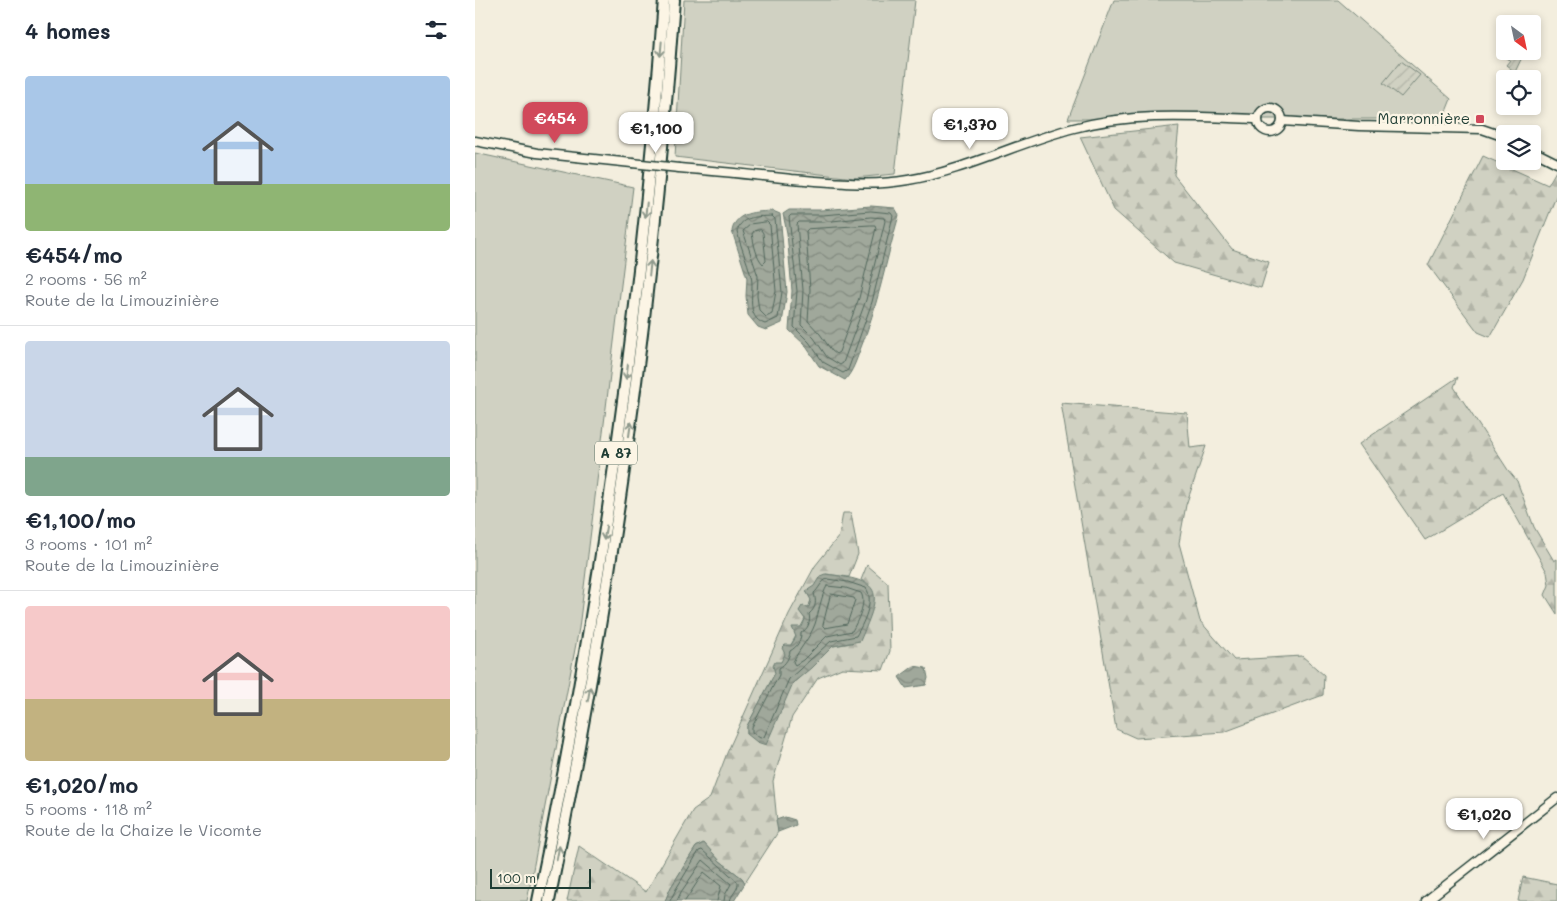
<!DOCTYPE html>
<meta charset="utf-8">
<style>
body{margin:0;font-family:Mali,sans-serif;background:#f2f2f3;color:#1f2937;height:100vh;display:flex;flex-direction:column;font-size:19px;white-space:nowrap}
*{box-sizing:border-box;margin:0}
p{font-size:16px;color:#747a83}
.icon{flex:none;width:28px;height:28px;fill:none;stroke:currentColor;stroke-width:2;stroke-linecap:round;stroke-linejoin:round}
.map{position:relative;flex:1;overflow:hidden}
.side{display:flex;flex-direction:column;background:#fff;width:475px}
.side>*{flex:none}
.needle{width:32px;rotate:147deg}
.controls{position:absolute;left:1021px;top:15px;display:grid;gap:10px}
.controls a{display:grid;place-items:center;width:45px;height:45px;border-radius:5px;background:#fff;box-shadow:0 2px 8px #0003;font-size:25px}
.scale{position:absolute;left:15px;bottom:12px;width:101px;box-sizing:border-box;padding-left:5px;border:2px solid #1f3d34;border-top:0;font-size:14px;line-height:18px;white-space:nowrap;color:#1f3d34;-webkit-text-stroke:4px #fcf5e5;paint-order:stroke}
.price{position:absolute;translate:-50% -42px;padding:0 11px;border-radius:10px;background:#fff;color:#222;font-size:16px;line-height:32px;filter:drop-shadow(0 1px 2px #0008)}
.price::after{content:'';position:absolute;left:50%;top:30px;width:15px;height:11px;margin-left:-8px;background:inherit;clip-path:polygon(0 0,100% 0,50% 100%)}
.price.selected{background:#d1495b;color:#fff}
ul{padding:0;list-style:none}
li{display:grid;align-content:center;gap:10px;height:265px;padding:0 25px}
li+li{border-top:1px solid #e0e1e3}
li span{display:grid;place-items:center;height:155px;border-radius:5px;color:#555}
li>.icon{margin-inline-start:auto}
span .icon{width:90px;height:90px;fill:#fffc;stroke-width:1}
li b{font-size:21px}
h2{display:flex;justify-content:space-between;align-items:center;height:60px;padding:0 25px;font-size:21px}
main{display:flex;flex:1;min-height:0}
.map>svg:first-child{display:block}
</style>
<main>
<section class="side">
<h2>4 homes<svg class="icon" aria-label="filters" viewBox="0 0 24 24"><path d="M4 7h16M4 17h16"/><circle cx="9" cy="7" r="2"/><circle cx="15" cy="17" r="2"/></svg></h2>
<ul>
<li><span style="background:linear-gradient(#a9c7e8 70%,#8fb573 0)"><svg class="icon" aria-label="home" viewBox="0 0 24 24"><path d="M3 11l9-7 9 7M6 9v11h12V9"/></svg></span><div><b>€454/mo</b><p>2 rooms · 56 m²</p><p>Route de la Limouzinière</p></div></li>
<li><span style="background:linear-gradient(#c9d6e8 75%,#7fa58c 0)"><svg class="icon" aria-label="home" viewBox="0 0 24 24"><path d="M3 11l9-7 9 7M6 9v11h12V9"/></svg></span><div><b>€1,100/mo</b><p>3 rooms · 101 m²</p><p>Route de la Limouzinière</p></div></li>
<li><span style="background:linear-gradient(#f6c9c9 60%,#c2b280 0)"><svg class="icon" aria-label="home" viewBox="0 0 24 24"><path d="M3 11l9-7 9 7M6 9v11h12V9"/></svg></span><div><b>€1,020/mo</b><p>5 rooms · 118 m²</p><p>Route de la Chaize le Vicomte</p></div></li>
</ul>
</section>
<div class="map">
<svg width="1082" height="901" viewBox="0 0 1082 901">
<defs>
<pattern id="forest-firs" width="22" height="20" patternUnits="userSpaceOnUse" patternTransform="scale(1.25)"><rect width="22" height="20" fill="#d0d1c2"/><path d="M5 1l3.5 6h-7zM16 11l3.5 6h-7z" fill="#b2b4a7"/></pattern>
<pattern id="garden-furrows" width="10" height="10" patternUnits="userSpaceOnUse" patternTransform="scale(1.25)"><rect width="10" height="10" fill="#d0d1c2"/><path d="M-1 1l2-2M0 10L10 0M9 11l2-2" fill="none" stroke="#b2b4a7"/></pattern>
<pattern id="water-waves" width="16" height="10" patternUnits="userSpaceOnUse" patternTransform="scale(1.25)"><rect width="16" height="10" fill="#a0a89b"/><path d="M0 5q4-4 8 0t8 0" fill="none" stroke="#828a7f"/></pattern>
</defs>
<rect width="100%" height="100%" fill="#f3eede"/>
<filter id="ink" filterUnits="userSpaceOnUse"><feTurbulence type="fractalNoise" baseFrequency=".02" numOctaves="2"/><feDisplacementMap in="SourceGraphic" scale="10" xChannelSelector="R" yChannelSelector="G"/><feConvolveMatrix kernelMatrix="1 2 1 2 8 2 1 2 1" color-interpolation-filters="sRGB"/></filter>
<g filter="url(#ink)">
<g fill="#d0d1c2" stroke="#78877b">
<polygon points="209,0 440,0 420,174 379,178 200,157"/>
<polygon points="639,0 863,0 976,99 968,119 593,119"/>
<polygon points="0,153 158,187 104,628 52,901 0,901"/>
</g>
<g fill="url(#forest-firs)" stroke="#78877b">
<polygon points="704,126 699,175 757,249 794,262 786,288 699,263 639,210 605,137"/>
<polygon points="1008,156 1073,185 1082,169 1082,194 1048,279 1015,337 1003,332 953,265"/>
<polygon points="983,377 979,387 1033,470 1042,481 1059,527 1079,561 1082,559 1082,614 1070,595 1074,585 1072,572 1028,493 950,540 884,444"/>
<polygon points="586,403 712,413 715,448 731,446 711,505 704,543 725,621 759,660 827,656 849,675 848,695 749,732 661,738 641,729"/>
<polygon points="368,513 376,513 383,554 374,577 351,574 336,600 330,619 272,726 272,734 318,683 358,646 377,643 394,584 386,580 392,565 413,583 415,651 408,670 367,668 343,678 317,717 298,781 303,832 270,883 267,878 245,861 228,843 221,847 196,887 190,901 92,901 104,846 171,892 218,810 235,798 252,753 314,614 340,566 364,536"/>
<polygon points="1048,877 1082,884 1082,901 1043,901"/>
</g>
<g fill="url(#garden-furrows)" stroke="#78877b">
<polygon points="1037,51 1050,51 1040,72 1031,65 1035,60 1029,56"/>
<polygon points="926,61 945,75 926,97 908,83"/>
</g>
<g fill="url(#water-waves)" stroke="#6c7d72">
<path d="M 396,206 L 420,208 L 424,215 C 411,260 403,306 385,350 C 381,361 378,371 370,380 L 344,366 L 330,345 L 314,330 L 317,291 L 312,233 L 308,214 L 314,210 L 346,210 Z"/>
<path d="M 298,211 L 305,214 L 312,292 L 307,323 L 291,330 L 283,327 L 273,315 L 271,296 L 272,278 L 257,231 C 261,211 281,212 298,211 Z"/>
<path d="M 350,574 C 408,581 408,589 385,641 L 358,646 L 336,668 L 318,683 L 291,745 L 282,742 L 272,734 L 272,726 L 300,673 L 298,666 L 300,662 L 306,662 L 310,654 L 307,648 L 310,645 L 316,645 L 321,637 L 317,627 L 327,627 L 330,619 L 324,611 L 327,606 L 334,607 L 336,600 L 331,591 L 339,586 L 345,576 Z"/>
<polygon points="439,666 451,668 453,678 451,685 431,688 424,677"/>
<polygon points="310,817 320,820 321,825 303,832 301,820"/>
<polygon points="229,843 245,861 267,878 270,883 259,901 190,901 196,887 221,847"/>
</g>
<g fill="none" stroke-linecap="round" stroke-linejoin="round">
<g stroke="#53685d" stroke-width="1">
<polygon points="396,211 416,213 418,216 397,302 373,370 368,373 348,362 334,342 319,327 322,291 314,217 316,215 347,215"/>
<path d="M 297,216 L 300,219 L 307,292 L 303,318 L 290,324 C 269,317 280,291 276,276 C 272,260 265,246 262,231 C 267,215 283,217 297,216 Z"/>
<polygon points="396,217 409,218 410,221 391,300 368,363 365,365 352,357 339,338 326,325 328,290 322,224 324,222 347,222"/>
<polygon points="292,222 295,225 301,291 297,314 291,317 284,310 282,296 283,276 268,231 276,224"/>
<polygon points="396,225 400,225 401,228 384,298 364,352 361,354 357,351 345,334 333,321 335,290 331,231 333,229"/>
<path d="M 286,230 L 288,233 L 291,261 L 288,264 C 281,257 279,244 277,234 L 279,231 Z"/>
<path d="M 352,579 L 373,582 L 391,588 C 400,601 388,624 381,636 L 356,641 L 314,679 L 289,737 L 285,738 L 277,732 L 277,727 L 304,675 L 304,668 C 311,664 314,658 315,651 C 322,647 326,641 326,633 C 333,629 336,622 334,614 C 342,607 341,601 339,593 C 344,589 346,581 352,579 Z"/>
<path d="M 352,586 L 371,588 L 386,593 C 392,603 382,622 377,631 L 352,636 L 328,660 L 320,665 L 318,662 C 324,649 335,638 340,624 C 344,612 346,596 352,586 Z"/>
<polygon points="356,594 379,598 380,600 372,624 350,628 348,626"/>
<path d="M 195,901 L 201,889 L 224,851 L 227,850 L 263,882 C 264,890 256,894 255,901"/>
<polyline points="202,901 206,892 228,860 256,884 250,895 249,901"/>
<polyline points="210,901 229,872 246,886 242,901"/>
</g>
<g stroke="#1f3d34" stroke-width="11">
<g id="secondary">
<circle cx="795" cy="120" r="12"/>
<polyline points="807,121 884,126 1007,129 1030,137"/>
<polyline points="0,141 62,153 157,163"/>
<polyline points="1058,151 1082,163"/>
<path d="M 204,168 C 241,171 279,175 317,179 C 355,182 395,187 433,180 C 489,171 544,142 599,128 C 659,112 722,117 783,119"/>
<polyline points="951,901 1082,798"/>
</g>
</g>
<g stroke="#1f3d34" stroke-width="14">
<g id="highway">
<path d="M 63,901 C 125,604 167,303 189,0"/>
<path d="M 74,901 C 135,604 178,303 199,0"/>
</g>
</g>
<use href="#secondary" stroke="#fcf5e5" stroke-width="8"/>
<use href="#highway" stroke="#fcf5e5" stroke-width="10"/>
<g stroke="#1f3d34" stroke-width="11" stroke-linecap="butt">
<polyline id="secondary-bridge" points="157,163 204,168"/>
</g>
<use href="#secondary-bridge" stroke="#fcf5e5" stroke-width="8"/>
</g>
<defs><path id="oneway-shaft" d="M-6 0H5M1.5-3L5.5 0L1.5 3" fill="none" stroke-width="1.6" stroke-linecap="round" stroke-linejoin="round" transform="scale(1.25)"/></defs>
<g stroke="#8e998c">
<use href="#oneway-shaft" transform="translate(186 49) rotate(95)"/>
<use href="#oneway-shaft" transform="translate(171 210) rotate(96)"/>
<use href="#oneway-shaft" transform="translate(175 268) rotate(-84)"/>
<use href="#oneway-shaft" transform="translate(152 372) rotate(97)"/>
<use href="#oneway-shaft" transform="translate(155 429) rotate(-82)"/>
<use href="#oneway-shaft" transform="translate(130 533) rotate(99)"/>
<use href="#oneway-shaft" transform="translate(114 694) rotate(-80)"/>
<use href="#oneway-shaft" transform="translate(83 853) rotate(-79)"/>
</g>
</g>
<rect fill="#d1495b" stroke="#fcf5e5" stroke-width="2" x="1000" y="114" width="10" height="10" rx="2.5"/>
<g text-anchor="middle" stroke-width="4.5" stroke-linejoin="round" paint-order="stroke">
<rect fill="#fcf5e5" stroke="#617469" stroke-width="1" x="120" y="441.5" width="42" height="23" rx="4"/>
<g font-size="14" font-weight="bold" fill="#1f3d34">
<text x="141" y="458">A 87</text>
</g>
<g font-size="15" fill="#1f3d34" stroke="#fcf5e5" text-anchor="end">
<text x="995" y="124">Marronnière</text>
</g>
</g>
</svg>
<div class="controls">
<a><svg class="needle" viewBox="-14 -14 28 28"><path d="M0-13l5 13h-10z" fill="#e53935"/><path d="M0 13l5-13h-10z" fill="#747a83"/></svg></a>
<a><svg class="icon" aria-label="locate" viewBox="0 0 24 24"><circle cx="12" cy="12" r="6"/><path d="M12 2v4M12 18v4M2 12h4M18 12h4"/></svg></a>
<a><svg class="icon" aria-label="layers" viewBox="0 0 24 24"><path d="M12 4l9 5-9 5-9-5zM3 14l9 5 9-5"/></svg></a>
</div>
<div class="scale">100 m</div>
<b class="price selected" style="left:80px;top:144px">€454</b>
<b class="price" style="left:495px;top:150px">€1,370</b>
<b class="price" style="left:181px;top:154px">€1,100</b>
<b class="price" style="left:1009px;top:840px">€1,020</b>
</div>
</main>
